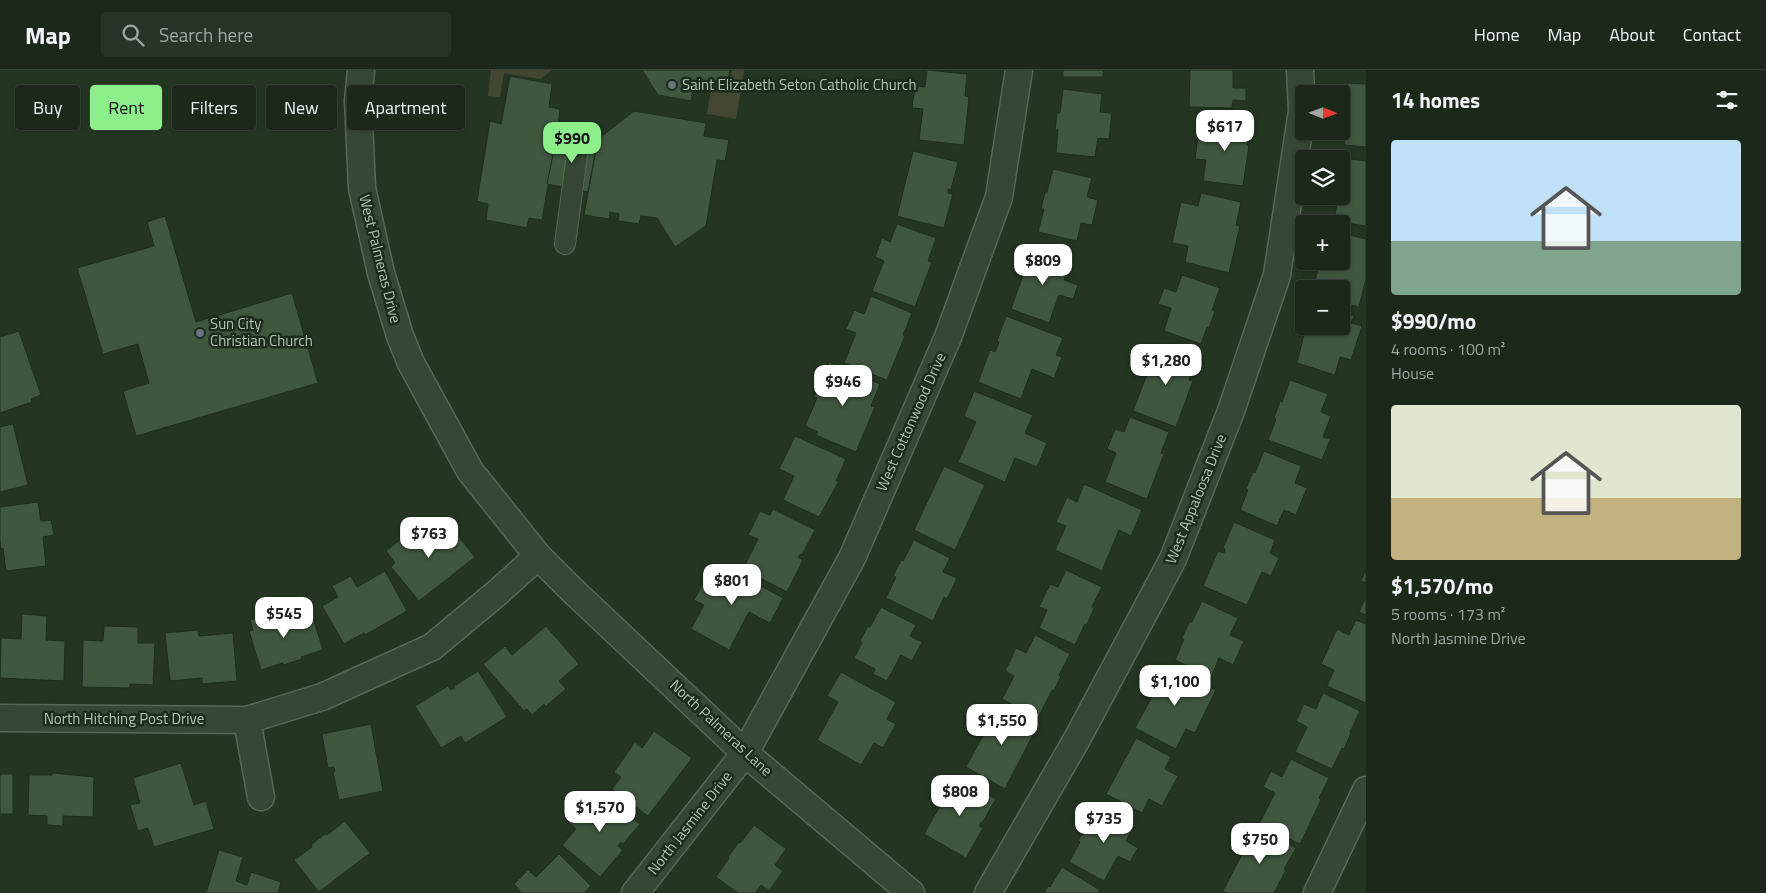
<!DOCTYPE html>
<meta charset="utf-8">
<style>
body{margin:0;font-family:"Titillium Web",sans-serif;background:#283427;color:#f1f3f6;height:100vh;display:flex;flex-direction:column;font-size:19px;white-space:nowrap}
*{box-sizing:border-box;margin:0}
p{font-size:16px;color:#a0a6a2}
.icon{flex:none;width:28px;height:28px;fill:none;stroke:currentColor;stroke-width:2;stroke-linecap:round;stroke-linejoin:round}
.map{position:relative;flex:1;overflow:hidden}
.drawer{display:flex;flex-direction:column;background:#1b281a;width:400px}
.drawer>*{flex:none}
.guide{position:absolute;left:15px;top:15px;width:475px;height:45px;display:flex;gap:10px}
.needle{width:32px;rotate:91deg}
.buttons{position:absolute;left:1295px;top:15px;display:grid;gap:10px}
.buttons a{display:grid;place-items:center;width:55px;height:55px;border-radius:5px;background:#1b281a;box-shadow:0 1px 4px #0004,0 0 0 1px #394439;font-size:25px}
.price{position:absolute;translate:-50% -42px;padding:0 11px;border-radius:10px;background:#fff;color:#222;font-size:16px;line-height:32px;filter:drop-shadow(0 1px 2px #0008)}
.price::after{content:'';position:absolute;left:50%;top:30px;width:15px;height:11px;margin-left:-8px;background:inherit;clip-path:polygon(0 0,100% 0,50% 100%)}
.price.current{background:#8def8a;color:#111}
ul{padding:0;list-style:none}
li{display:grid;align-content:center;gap:10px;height:265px;padding:0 25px}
li span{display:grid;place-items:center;height:155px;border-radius:5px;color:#555}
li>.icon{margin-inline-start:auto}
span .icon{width:90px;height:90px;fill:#fffc;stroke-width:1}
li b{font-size:21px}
h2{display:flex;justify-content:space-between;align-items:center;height:60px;padding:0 25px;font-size:21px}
.pill{padding:0 18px;border-radius:5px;background:#1b281a;box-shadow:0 1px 4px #0004,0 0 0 1px #394439;font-size:18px;line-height:45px}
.pill.current{background:#8def8a;color:#111}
header{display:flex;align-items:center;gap:30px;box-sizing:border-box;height:70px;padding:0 25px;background:#1b281a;border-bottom:1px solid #394439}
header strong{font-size:24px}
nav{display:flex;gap:28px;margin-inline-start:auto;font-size:18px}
.search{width:350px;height:45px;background:#283427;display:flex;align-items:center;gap:12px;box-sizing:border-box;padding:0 18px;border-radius:5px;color:#a0a6a2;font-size:19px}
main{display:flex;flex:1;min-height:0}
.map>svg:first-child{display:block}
</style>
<header>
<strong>Map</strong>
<div class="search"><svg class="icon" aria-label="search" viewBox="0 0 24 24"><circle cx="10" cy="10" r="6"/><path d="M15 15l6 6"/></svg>Search here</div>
<nav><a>Home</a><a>Map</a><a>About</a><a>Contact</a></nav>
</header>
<main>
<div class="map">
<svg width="1366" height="823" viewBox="0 0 1366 823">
<rect width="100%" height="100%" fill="#243622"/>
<g fill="#424632">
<polygon points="491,0 552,0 541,9 504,3 500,27 488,26"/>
<polygon points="732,0 744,0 736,49 707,44 711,19 722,20 724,13 729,14"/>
</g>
<g fill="#40563f" stroke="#1e2e1d">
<polygon points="642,0 730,0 728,12 722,11 720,17 694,12 691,31 658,25"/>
<polygon points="927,0 967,4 965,26 969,27 964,75 919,70 923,39 912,38 915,16 925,17"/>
<rect x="1063" y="0" width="40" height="7"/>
<polygon points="1190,0 1233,0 1233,18 1246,18 1246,31 1233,30 1232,38 1189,37"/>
<polygon points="510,6 552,14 549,37 560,39 557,65 542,150 529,148 527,158 486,150 488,134 477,131 490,51 501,54"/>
<polygon points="1348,13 1366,14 1366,77 1344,75 1346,54 1341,54 1342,34 1347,34"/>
<polygon points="1063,19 1102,24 1100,42 1112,43 1109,69 1098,68 1095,87 1056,83 1058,60 1055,60 1057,43 1060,43"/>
<polygon points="634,41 706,53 704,66 729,70 725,91 717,90 706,156 675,177 657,148 641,146 639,154 618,151 619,144 610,142 609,149 584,145 598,69"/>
<polygon points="1211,48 1250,52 1247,75 1249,75 1243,116 1203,111 1206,90 1195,89 1198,66 1208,67"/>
<polygon points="557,65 597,73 588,122 547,114"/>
<polygon points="913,81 958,92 951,120 948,119 948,123 953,124 944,158 897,146"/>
<polygon points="1344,88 1366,91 1366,156 1334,151 1338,126 1341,126 1341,104"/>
<polygon points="1053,99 1092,108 1087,127 1098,130 1092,155 1081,153 1077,171 1038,162 1044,139 1041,139 1045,122 1047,122"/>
<polygon points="1201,123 1241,132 1236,155 1240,156 1229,203 1185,192 1188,176 1172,173 1181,132 1198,136"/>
<polygon points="165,146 196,252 292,223 318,313 136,366 123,321 149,313 138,274 103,284 77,198 154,176 147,152"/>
<polygon points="897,154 936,168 928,191 932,192 915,237 872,221 884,191 875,187 882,168 890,172"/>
<polygon points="1341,163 1366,169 1366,209 1359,237 1341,233 1341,219 1313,219 1320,192 1325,193 1325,191 1341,191"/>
<polygon points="1032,179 1070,192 1064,210 1078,215 1073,229 1059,225 1049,253 1011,239"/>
<polygon points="1182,205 1220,218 1212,240 1215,241 1209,258 1207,257 1201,274 1164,261 1171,238 1158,234 1164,218 1176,222"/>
<polygon points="871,226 912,243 903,265 905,266 887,310 844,293 856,263 846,259 854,240 864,244"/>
<polygon points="1341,242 1354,246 1351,253 1362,256 1351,290 1340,287 1335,305 1297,293 1306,256 1341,256"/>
<polygon points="1006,246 1063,268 1056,285 1062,287 1054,308 1032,299 1021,329 978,312 990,280 995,282 999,272 997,271"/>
<polygon points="19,261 41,325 31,329 32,332 0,343 0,267"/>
<polygon points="1159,273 1197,288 1189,310 1193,311 1176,357 1133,341"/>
<polygon points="829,292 880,314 871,336 875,337 856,382 816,365 818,362 805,356 817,328 814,327"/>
<polygon points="1290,310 1328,324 1321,342 1331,346 1323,367 1330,369 1322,390 1268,370 1276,349 1274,348 1280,331 1282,332"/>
<polygon points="974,321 1033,345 1025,363 1047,373 1037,397 1015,388 1005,412 958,392 976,352 964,346"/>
<polygon points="1130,347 1169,362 1161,383 1164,384 1147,429 1105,412 1116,383 1107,379 1115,359 1124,362"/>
<polygon points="13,354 28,415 0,422 0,357"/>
<polygon points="795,366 846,389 836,411 839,411 819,447 783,430 794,406 779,399"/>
<polygon points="1264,381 1301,396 1295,413 1307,418 1296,445 1284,440 1277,456 1240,440 1248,420 1246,419 1253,402 1255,403"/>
<polygon points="944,396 985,415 955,480 914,460"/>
<polygon points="1084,414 1142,440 1131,466 1119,460 1102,501 1055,480 1066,456 1056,452 1067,427 1077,432"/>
<polygon points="38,432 41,451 51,450 54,465 43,467 46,496 6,501 3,478 1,479 0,471 0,437"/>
<polygon points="773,439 815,460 802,485 800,484 798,487 803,490 787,522 743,499 758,469 748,465 760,441 770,445"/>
<polygon points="446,451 475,487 419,531 391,497 395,493 386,481 412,460 422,471"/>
<polygon points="1234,452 1275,470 1270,483 1279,488 1271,506 1262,502 1247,535 1203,516 1218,481 1224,483 1225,479 1223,478"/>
<polygon points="914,470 950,488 943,502 957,508 947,529 944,527 933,551 886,528 896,507 893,506 901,490 903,491"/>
<polygon points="725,496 783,528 770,553 749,542 729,580 691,559 704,535 694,530 709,503 718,508"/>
<polygon points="1366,499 1366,513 1361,511"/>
<polygon points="1066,500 1102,517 1092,537 1094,538 1087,555 1085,554 1075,575 1039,558 1047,540 1039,537 1050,514 1058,517"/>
<polygon points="385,501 407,541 365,565 364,563 344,574 322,536 338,527 332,516 351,506 357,517"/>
<polygon points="1366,527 1366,545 1359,542"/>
<polygon points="1202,531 1238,548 1230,565 1244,571 1233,595 1219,588 1211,607 1175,590 1184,569 1182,568 1189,552 1192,552"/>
<polygon points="881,537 916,555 910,566 922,572 912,591 901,585 887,611 873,604 875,599 854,588 862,573 860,571 868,556 870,557"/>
<polygon points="280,541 283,550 311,541 323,580 301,587 302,589 283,595 283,593 261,600 249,561 253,560 250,550"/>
<polygon points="22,544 47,546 46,570 65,571 64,611 0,608 1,568 21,569"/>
<polygon points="1356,550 1366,554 1366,633 1327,616 1334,600 1321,594 1337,559 1349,565"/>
<polygon points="104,556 138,557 138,573 155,573 153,615 130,614 130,618 82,617 83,570 103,571"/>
<polygon points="546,556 579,594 559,611 566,619 545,637 544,634 532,645 527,639 524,641 483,594 505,576 512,585"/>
<polygon points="198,560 199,566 233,563 237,611 202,614 202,608 170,611 165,563"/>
<polygon points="1035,565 1070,584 1059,605 1061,606 1054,621 1052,620 1038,648 1002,629 1014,606 1005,601 1016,578 1026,583"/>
<polygon points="1169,595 1216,620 1195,663 1186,659 1176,679 1135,658"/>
<polygon points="478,601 507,647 465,673 461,666 441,678 415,636 448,616 451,620 455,618 454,616"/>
<polygon points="841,602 896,632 887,649 896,654 883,678 874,673 861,695 817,670 838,632 827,626"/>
<polygon points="1323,623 1360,641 1350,662 1351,663 1344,679 1342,678 1332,699 1295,682 1307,657 1296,651 1304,634 1316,639"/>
<polygon points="1000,634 1038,655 1005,719 966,697"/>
<polygon points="371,654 383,721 339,730 333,702 335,701 334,697 328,698 322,664"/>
<polygon points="654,661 692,688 648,746 612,719 621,707 614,702 635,672 642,678"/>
<polygon points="1136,668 1171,687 1165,699 1178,706 1162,736 1149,729 1142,743 1106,724"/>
<polygon points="1291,689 1329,708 1319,728 1321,730 1300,774 1259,754 1275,723 1263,717 1271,701 1282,707"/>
<polygon points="181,693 194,735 206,731 214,759 154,777 148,758 138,761 130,735 140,733 133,708"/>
<polygon points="52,703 94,707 93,747 63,746 63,756 47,755 47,746 28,745 29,705 52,705"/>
<rect x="0" y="704" width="13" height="40"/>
<polygon points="957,706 996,729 982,753 981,752 979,756 983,758 966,788 924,764"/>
<polygon points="605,724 640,754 623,774 621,772 618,776 623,780 600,807 562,775 576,759 568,752 588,728 596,735"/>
<polygon points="1100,735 1135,755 1126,771 1138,778 1130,792 1118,786 1104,811 1069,792 1080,772 1078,771 1087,755 1089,756"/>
<polygon points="345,751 370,783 319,822 294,790 312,777 311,775 325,764 327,765"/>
<polygon points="754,755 786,779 775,795 783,801 769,821 761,815 755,823 738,823 716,807 729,788 728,787 739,772 740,773"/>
<polygon points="1256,757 1296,778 1284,799 1286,800 1274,823 1227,823 1223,821"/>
<polygon points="219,780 243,787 236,811 247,815 251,802 281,812 278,823 206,823"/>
<polygon points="559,784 591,816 584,823 520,823 521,822 514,814 528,800 536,807"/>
<polygon points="1062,797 1100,820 1098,823 1044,823 1048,816 1050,817"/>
</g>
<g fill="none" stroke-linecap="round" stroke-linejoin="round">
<g stroke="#576856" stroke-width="22">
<polyline id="pedestrian" points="565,174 579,70"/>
</g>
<g stroke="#576856" stroke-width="29">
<g id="minor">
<polyline points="361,0 358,31 362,118 381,203 400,266 411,293 470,401 538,486 571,519 745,683 911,823"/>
<polyline points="0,648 247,650 322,627 432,577 497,523 538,486"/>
<polyline points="247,650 261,727"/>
<polyline points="635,823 745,683 852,488 948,267 999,127 1019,0"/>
<polyline points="988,823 1077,669 1173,489 1231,341 1277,205 1302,41 1300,0"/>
<polyline points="1317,823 1366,720"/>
</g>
</g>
<use href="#pedestrian" stroke="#374736" stroke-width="20"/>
<use href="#minor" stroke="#374736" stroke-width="26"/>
</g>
<g fill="#6b7280" stroke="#1c2c1b" stroke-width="2">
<circle cx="672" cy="15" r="5"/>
<circle cx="200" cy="263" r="5"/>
</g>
<g text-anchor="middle" stroke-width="5" stroke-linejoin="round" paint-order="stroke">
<g font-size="15" fill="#b1c3b0" stroke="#1c2c1b" text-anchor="start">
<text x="682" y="20">Saint Elizabeth Seton Catholic Church</text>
<text x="210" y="259">Sun City<tspan x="210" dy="17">Christian Church</tspan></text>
</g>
<g font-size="15" fill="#b1c3b0" stroke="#1c2c1b">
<text transform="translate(380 189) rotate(76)" y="5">West Palmeras Drive</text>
<text transform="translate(911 352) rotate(-66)" y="5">West Cottonwood Drive</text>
<text transform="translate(1196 429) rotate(-68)" y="5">West Appaloosa Drive</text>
<text x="124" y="654">North Hitching Post Drive</text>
<text transform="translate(721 658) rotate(43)" y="5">North Palmeras Lane</text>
<text transform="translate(690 753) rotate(-52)" y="5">North Jasmine Drive</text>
</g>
</g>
</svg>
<div class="buttons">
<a><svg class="needle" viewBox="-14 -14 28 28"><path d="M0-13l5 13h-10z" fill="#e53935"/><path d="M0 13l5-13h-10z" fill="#a0a6a2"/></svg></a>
<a><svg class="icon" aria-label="layers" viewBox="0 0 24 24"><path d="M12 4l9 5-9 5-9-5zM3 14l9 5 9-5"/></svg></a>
<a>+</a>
<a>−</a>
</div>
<b class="price" style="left:1225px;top:82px">$617</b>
<b class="price current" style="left:572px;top:94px">$990</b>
<b class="price" style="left:1043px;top:216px">$809</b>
<b class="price" style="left:1166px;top:316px">$1,280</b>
<b class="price" style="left:843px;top:337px">$946</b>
<b class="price" style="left:429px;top:489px">$763</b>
<b class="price" style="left:732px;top:536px">$801</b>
<b class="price" style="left:284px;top:569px">$545</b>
<b class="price" style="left:1175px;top:637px">$1,100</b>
<b class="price" style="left:1002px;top:676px">$1,550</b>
<b class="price" style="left:960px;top:747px">$808</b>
<b class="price" style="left:600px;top:763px">$1,570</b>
<b class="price" style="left:1104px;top:774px">$735</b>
<b class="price" style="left:1260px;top:795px">$750</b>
<div class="guide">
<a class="pill">Buy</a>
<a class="pill current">Rent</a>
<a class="pill">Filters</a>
<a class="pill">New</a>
<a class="pill">Apartment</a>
</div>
</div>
<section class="drawer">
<h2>14 homes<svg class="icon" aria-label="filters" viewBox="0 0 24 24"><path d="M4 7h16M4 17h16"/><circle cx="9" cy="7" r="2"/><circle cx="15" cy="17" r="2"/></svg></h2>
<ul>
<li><span style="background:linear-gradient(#bfe0f5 65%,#7fa58c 0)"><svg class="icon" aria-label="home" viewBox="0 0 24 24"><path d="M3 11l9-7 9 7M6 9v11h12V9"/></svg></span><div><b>$990/mo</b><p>4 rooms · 100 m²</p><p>House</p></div></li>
<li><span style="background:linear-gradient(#dfe7d0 60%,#c2b280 0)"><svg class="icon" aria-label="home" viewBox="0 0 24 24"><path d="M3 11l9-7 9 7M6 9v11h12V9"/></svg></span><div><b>$1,570/mo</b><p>5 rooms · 173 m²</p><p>North Jasmine Drive</p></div></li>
</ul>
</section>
</main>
